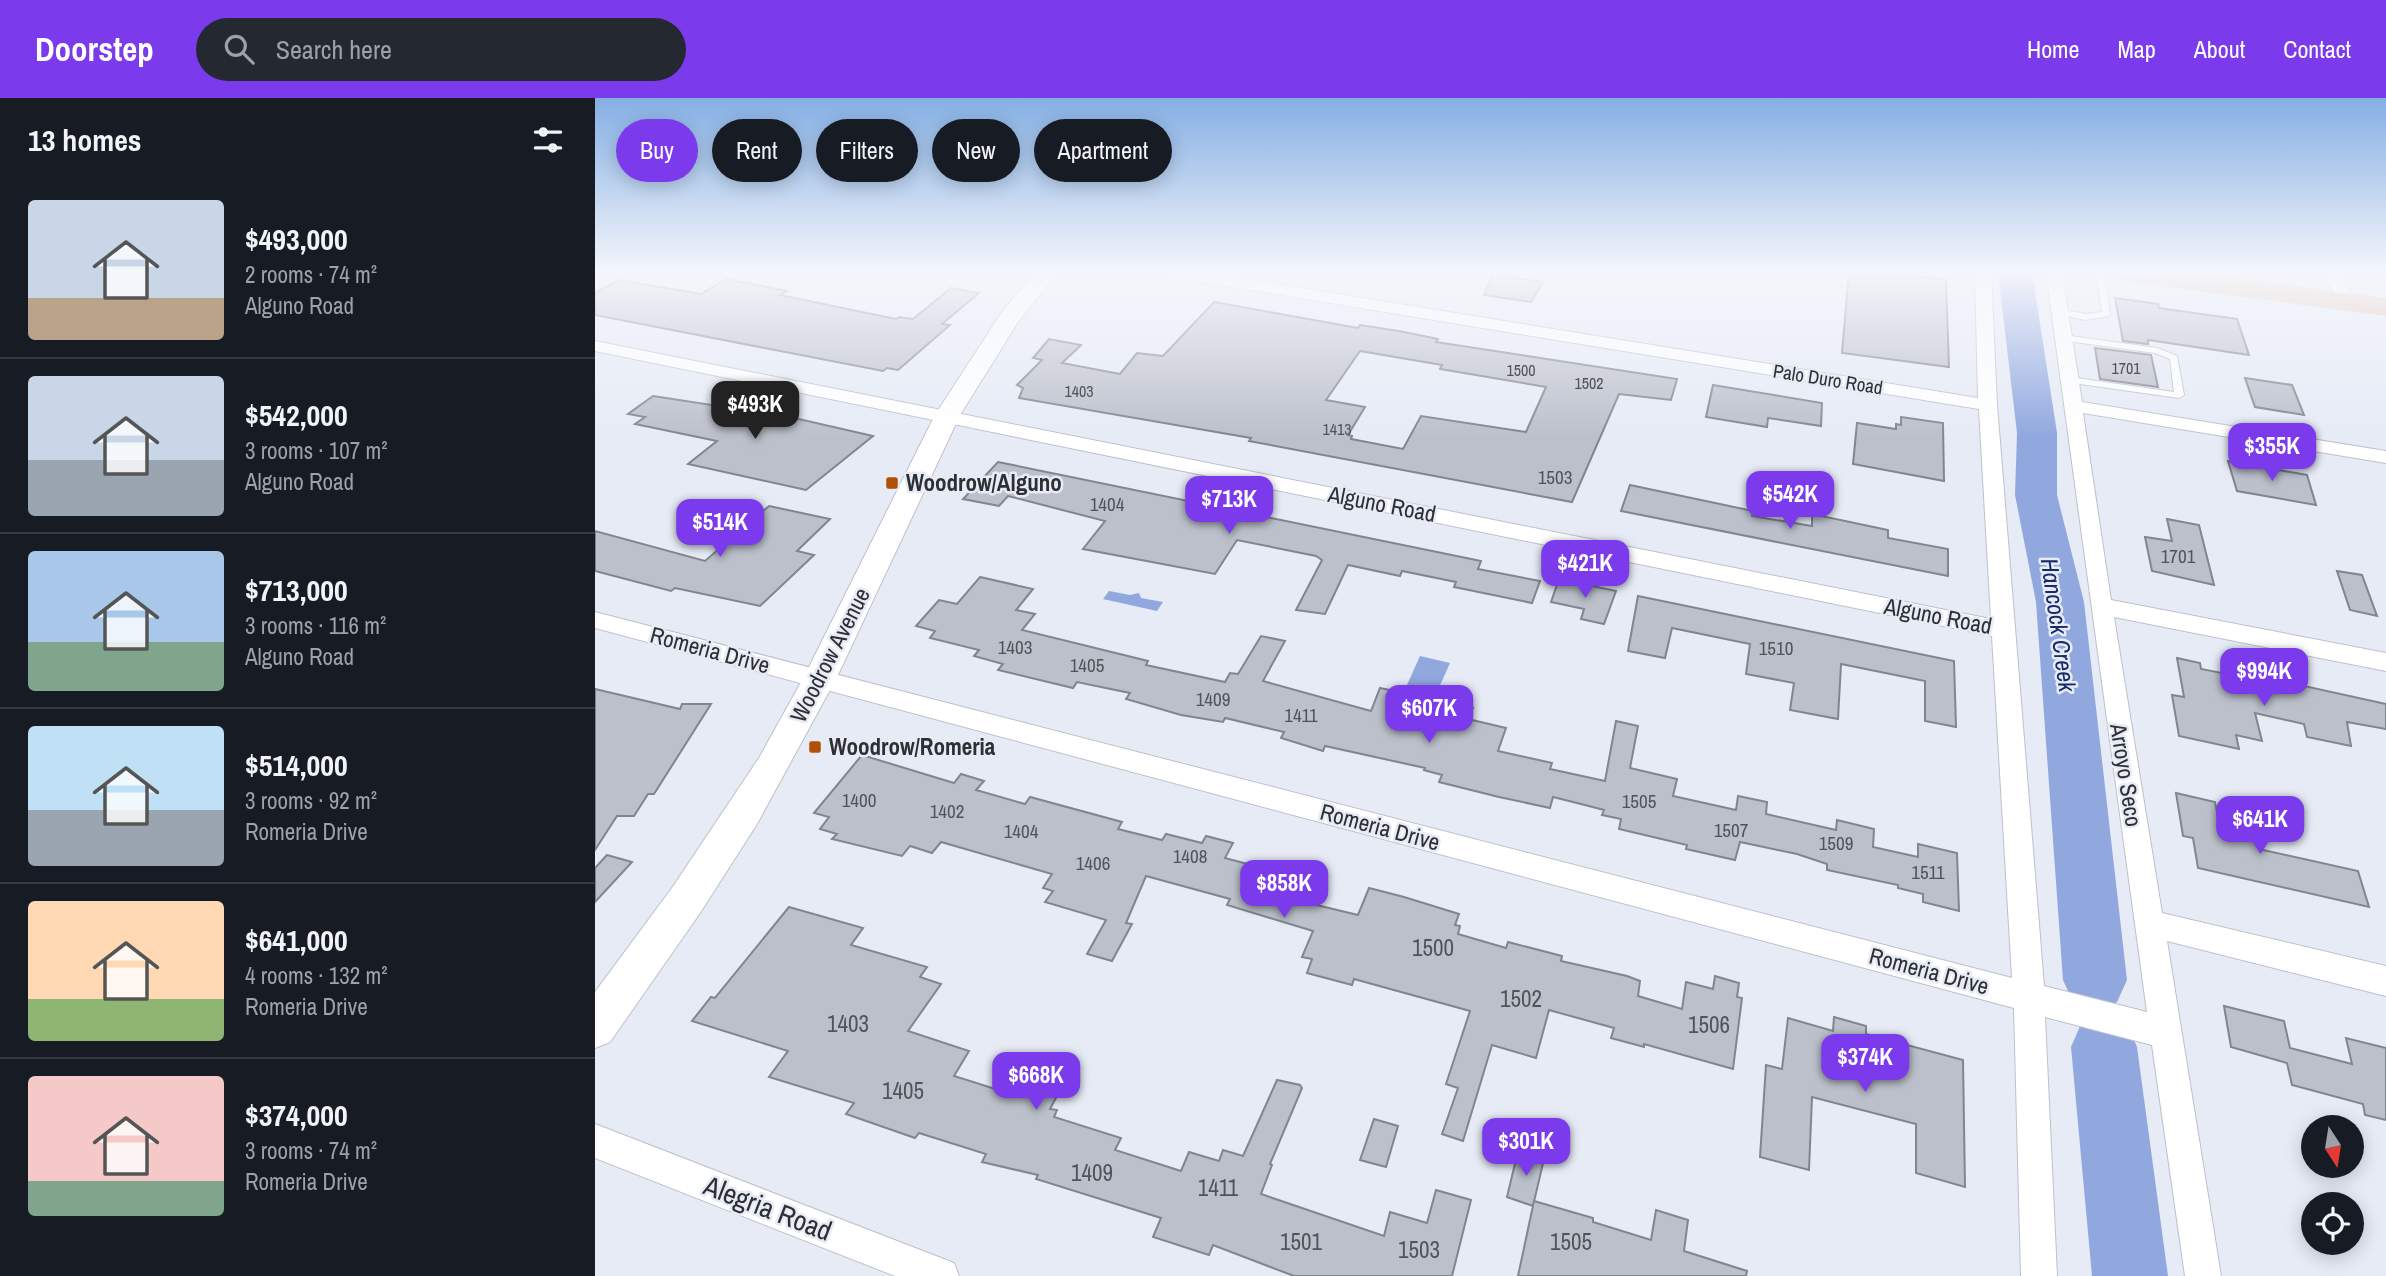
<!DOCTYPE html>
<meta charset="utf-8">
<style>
body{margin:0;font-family:"Archivo Narrow",sans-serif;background:#242831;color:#f1f3f6;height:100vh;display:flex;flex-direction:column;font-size:26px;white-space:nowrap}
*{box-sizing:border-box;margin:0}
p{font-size:23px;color:#9ea1a6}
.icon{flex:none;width:38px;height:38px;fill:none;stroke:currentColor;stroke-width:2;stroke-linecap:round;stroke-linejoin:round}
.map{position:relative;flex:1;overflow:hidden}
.panel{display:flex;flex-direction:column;background:#171b24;width:595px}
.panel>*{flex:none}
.banner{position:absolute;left:21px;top:21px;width:665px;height:63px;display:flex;gap:14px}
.needle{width:46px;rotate:168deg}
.buttons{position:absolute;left:1706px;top:1017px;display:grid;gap:14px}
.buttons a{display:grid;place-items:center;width:63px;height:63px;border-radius:50%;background:#171b24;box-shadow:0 4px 18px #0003;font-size:35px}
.price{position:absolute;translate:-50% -60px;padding:0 16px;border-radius:14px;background:#7c3aed;color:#fff;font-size:23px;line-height:46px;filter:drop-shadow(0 2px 4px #0008)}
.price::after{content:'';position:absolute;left:50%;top:42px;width:21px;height:16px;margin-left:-10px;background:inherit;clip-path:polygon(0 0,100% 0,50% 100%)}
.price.current{background:#222;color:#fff}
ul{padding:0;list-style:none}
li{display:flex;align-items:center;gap:21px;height:175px;padding:0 28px}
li+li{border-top:2px solid #363941}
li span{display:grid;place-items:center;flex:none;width:196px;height:140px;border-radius:7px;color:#555}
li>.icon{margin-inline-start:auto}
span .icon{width:84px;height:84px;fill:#fffc;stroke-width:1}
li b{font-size:30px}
h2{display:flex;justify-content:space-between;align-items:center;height:84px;padding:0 28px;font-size:30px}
.tag{padding:0 24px;border-radius:32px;background:#171b24;box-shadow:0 4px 18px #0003;font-size:24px;line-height:63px}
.tag.current{background:#7c3aed;color:#fff}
header{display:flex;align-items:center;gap:42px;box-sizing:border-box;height:98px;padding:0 35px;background:#7c3aed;color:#fff}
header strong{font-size:33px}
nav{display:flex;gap:38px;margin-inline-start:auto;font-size:24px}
.search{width:490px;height:63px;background:#242831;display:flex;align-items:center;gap:18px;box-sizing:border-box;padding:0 24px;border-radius:38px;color:#9ea1a6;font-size:26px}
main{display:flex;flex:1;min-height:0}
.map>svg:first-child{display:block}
</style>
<header>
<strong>Doorstep</strong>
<div class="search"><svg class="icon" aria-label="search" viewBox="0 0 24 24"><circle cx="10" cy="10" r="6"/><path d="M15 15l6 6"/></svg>Search here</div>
<nav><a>Home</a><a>Map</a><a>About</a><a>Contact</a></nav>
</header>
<main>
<section class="panel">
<h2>13 homes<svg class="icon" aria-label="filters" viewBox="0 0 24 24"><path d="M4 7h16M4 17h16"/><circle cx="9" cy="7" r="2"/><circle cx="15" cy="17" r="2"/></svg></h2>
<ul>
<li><span style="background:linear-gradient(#c9d6e8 70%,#b9a48a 0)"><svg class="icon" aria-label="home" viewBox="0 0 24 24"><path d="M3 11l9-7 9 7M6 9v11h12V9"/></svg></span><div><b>$493,000</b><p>2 rooms · 74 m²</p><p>Alguno Road</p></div></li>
<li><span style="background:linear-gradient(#c9d6e8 60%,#9aa5b1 0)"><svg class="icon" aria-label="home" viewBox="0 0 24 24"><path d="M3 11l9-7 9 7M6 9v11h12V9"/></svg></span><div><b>$542,000</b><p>3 rooms · 107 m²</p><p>Alguno Road</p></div></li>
<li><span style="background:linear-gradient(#a9c7e8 65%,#7fa58c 0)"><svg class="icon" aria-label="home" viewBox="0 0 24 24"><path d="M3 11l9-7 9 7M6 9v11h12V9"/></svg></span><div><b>$713,000</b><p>3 rooms · 116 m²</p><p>Alguno Road</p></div></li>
<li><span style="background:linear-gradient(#bfe0f5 60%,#9aa5b1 0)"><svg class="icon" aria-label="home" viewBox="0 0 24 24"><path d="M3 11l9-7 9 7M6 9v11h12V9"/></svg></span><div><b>$514,000</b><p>3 rooms · 92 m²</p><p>Romeria Drive</p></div></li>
<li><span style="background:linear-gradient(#ffd9b3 70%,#8fb573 0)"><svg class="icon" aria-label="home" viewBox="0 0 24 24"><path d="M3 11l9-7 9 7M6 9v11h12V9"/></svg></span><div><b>$641,000</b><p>4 rooms · 132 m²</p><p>Romeria Drive</p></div></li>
<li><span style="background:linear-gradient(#f6c9c9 75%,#7fa58c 0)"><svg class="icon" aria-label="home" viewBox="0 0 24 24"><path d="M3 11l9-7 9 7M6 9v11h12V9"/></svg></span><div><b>$374,000</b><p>3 rooms · 74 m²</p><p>Romeria Drive</p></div></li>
</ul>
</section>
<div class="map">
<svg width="1791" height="1178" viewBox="0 0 1791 1178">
<rect width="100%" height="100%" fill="#e6ebf6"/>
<g fill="#91a8df">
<polygon points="514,493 535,497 544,495 546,500 568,504 562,513 508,501"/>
<polygon points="825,558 855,565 842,594 812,587"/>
</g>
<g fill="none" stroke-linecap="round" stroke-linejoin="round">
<g fill="#91a8df" fill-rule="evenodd">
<polygon points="1403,174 1437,174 1462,335 1462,397 1489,504 1532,882 1522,904 1500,913 1478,904 1468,882 1441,504 1420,397 1422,335"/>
<polygon points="1509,916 1532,926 1542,949 1573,1178 1497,1178 1476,949 1486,926"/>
</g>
</g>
<g fill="#bcc0cb" stroke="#81858f" stroke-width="2" fill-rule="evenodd">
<polygon points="1254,174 1320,174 1320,178 1351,182 1354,269 1247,255"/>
<polygon points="898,177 948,184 936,204 889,197"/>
<polygon points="131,181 192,193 185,197 301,221 304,219 318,221 356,190 384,195 347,226 355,227 303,272 292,270 288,273 0,217 0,195 24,182 106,196"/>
<polygon points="1520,200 1563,206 1564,210 1642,221 1654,257 1553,242 1553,246 1528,243"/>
<path d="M 619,204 L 763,230 L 765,227 L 804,233 L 843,241 L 841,244 L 1082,281 L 1076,302 L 1024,296 L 977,404 L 654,343 L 656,340 L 424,300 L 428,290 L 422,287 L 447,262 L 438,260 L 454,241 L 486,247 L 467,265 L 525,276 L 542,255 L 568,258 ZM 765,253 L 847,267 L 845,271 L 951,289 L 931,334 L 826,318 L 808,351 L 756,341 L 757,338 L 753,337 L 770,309 L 731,302 Z"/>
<polygon points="1500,250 1556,257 1563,289 1505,281"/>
<polygon points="1650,280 1697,287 1709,317 1660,309"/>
<polygon points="1118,287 1227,305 1226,328 1173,320 1172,329 1111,319"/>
<polygon points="58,298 195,319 278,338 211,392 93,366 122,343 40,326 50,319 33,316"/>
<polygon points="1306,319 1348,325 1349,383 1258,366 1262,325 1301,331 1301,326 1306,327"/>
<polygon points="1633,363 1712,377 1721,407 1642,393"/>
<polygon points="403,364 886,463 883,471 945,483 937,505 859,489 861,484 807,473 805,478 753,467 730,516 701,512 727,462 721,458 642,442 620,476 488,451 510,423 413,398 404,408 368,401"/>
<polygon points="1035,387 1158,413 1157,418 1217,428 1217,416 1293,432 1293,440 1353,451 1353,478 1026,413"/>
<polygon points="174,408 235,421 202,453 219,457 165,508 80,490 76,493 0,473 0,433 110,463"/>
<polygon points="1572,421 1604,427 1619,487 1557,473 1550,439 1577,443"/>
<polygon points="1742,473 1767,477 1782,518 1755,512"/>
<polygon points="385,479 438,491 421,512 440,516 427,532 553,563 551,567 630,584 635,575 643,576 666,538 690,543 668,583 776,613 785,590 878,610 873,621 911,630 903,653 957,665 955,671 1010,683 1021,623 1043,628 1035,670 1082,681 1078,698 1141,712 1143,698 1172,704 1171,716 1241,732 1242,722 1279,731 1278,749 1323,759 1323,746 1362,755 1364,813 1328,804 1328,796 1303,790 1303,787 1232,772 1232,766 1202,756 1145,744 1140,762 1091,751 1092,747 1024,731 1026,721 1007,717 1009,712 986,706 958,699 955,710 904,699 844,684 847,677 829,672 830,670 730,648 728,653 686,640 689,634 630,620 628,624 586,617 531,601 535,595 482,584 478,590 403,572 408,566 379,558 384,552 335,540 340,533 321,528 344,502 362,506"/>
<polygon points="964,481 1021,493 1009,526 986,521 989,511 956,504"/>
<polygon points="1043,498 1359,563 1361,629 1330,623 1330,583 1246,566 1243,621 1195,612 1199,585 1151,576 1155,546 1077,530 1070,560 1033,553"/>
<polygon points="1582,560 1605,565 1606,571 1683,586 1682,582 1791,606 1791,631 1752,624 1756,648 1712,639 1709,626 1660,615 1667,643 1641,637 1644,651 1584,638 1577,597 1589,599"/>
<polygon points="0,591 85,611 87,606 116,606 59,696 53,696 39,718 22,718 0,752"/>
<polygon points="267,657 359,685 366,676 389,683 381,692 430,706 435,699 527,724 523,731 567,742 571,736 607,745 611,738 638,745 630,760 701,779 698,785 712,788 705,803 763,817 774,790 809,799 864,816 860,827 865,828 863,836 911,850 913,844 967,858 966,863 1032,878 1045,883 1043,898 1087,911 1091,884 1118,891 1120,878 1144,885 1142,899 1147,900 1138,971 1049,946 1049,949 1016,940 1019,930 954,912 941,960 897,947 868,1043 847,1036 863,990 851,986 875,913 759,881 757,887 712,875 717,861 707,859 718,833 632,807 635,801 551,778 531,825 537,826 517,863 492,856 511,822 450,804 458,793 448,790 457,776 346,744 337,755 315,748 307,758 237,741 242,736 225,731 234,719 219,715"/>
<polygon points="1581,695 1620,704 1623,720 1663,729 1668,752 1763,773 1774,809 1603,770 1598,740 1588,738"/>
<polygon points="12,757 37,764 0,804 0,770"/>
<polygon points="194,809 268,830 256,847 332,869 325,879 346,886 313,933 374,953 359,978 413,995 427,970 470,983 455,1011 462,1012 459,1019 526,1040 520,1052 586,1073 594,1054 624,1063 628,1052 648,1058 682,982 705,987 707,990 675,1066 677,1067 666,1096 789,1138 795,1114 832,1125 841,1092 876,1102 857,1178 699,1178 618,1147 614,1157 558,1139 566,1120 441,1081 443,1077 387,1064 391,1056 324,1035 320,1040 251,1016 259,1005 174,979 193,953 97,923 116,899 120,900"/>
<polygon points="1629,908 1689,923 1695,950 1757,966 1751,940 1791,950 1791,1022 1770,1017 1768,1006 1697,987 1692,965 1636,949"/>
<polygon points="1239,919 1271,928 1271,936 1368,962 1370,1089 1321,1075 1321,1026 1217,999 1214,1072 1165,1059 1171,967 1187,971 1193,920 1238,933"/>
<polygon points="779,1021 803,1028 791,1069 765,1062"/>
<polygon points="923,1053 949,1061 938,1108 912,1099"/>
<polygon points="939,1103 998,1120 998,1124 1056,1142 1061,1112 1093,1122 1089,1153 1152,1173 1151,1178 923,1178"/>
</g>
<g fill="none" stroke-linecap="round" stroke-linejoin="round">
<g stroke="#bcc1cb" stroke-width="2">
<g id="lane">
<polygon points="1501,174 1509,174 1515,218 1490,222 1462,216 1462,212 1465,211 1490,216 1507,214"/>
<polygon points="1468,237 1562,250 1582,258 1589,297 1584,300 1471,284 1471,280 1474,279 1579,294 1575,261 1560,255 1465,242 1464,240"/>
</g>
</g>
<g stroke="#bcc1cb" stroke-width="2">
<g id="street">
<polygon points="567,174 607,174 1383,300 1380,174 1396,174 1402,307 1449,888 1552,914 1451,174 1467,174 1487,304 1791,353 1791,365 1488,315 1516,502 1791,555 1791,573 1519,519 1567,815 1791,868 1791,898 1572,843 1626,1178 1590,1178 1557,947 1450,919 1462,1178 1426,1178 1419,910 0,530 0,514 1417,880 1397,538 0,253 0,243 1396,521 1384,311 575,179"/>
<polygon points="1728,174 1744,174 1759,203 1757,207 1745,207"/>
<polygon points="0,1026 359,1165 364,1178 300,1178 0,1060"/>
</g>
</g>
<g stroke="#bcc1cb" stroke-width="2">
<polygon id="secondary" points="440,174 463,174 423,224 365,317 242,579 162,726 105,815 15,944 0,950 0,894 77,790 164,660 210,577 340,317 407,214"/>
</g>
<g stroke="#c8c9ca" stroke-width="2">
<polygon id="primary" points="1517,174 1589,174 1791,201 1791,217 1529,182 1520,179"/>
</g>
<use href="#lane" fill="#fff" fill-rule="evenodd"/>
<use href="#street" fill="#fff" fill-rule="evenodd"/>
<use href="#secondary" fill="#fff" fill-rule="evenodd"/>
<use href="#primary" fill="#e8bfaa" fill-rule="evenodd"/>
</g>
<linearGradient id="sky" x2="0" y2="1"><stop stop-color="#85afe4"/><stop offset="0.51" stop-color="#f4f6fb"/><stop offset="1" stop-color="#f4f6fb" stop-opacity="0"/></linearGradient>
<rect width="1791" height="339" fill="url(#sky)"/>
<g fill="#af5006" stroke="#e6ebf6" stroke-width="2.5">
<rect x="290" y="378" width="14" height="14" rx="3.5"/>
<rect x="213" y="642" width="14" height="14" rx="3.5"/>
</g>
<g text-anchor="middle" stroke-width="5" stroke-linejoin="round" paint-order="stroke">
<g font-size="16" fill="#515359">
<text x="1531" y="276">1701</text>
<text x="926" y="278">1500</text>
<text x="994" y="291">1502</text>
<text x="484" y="299">1403</text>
<text x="742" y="337">1413</text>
</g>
<g font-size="19" fill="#2d2f33" stroke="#e6ebf6">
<text transform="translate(1233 281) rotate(9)" y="7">Palo Duro Road</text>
</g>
<g font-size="19" fill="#515359">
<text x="960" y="386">1503</text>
<text x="512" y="413">1404</text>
<text x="1583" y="465">1701</text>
<text x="420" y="556">1403</text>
<text x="1181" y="557">1510</text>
<text x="492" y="574">1405</text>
<text x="618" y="608">1409</text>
<text x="706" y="624">1411</text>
<text x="264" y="709">1400</text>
<text x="1044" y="710">1505</text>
<text x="352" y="720">1402</text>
<text x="1136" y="739">1507</text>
<text x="426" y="740">1404</text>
<text x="1241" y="752">1509</text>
<text x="595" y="765">1408</text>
<text x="498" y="772">1406</text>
<text x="1333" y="781">1511</text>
</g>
<g font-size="23" font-weight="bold" fill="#2d2f33" stroke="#e6ebf6" text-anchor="start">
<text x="311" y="393">Woodrow/Alguno</text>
<text x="234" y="657">Woodrow/Romeria</text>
</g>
<g font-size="23" fill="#2d2f33" stroke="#e6ebf6">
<text transform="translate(787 406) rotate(11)" y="8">Alguno Road</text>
<text transform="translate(1343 518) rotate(11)" y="8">Alguno Road</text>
<text transform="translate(115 552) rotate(15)" y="8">Romeria Drive</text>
<text transform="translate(235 557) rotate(-63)" y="8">Woodrow Avenue</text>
<text transform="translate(1531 677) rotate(81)" y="8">Arroyo Seco</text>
<text transform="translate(785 729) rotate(15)" y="8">Romeria Drive</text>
<text transform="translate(1334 873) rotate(15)" y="8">Romeria Drive</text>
</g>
<g font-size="23" fill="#515359">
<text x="838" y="858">1500</text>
<text x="926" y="909">1502</text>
<text x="253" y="934">1403</text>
<text x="1114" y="935">1506</text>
<text x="308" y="1001">1405</text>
<text x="497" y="1083">1409</text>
<text x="623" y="1098">1411</text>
<text x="706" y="1152">1501</text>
<text x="976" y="1152">1505</text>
<text x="824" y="1160">1503</text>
</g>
<g font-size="24" font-style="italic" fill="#152a69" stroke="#e6ebf6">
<text transform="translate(1463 527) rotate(82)" y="8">Hancock Creek</text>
</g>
<g font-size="28" fill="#2d2f33" stroke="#e6ebf6">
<text transform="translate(173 1110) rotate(21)" y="10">Alegria Road</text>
</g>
</g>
</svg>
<div class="buttons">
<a><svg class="needle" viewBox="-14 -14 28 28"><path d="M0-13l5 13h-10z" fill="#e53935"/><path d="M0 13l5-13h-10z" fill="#9ea1a6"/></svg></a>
<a><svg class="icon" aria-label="locate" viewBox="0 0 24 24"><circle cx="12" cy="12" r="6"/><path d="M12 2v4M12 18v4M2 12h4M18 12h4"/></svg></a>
</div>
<b class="price current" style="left:160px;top:343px">$493K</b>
<b class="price" style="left:1677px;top:385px">$355K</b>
<b class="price" style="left:1195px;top:433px">$542K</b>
<b class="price" style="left:634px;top:438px">$713K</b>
<b class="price" style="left:125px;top:461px">$514K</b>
<b class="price" style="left:990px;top:502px">$421K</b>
<b class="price" style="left:1669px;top:610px">$994K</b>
<b class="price" style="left:834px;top:647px">$607K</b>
<b class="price" style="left:1665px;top:758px">$641K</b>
<b class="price" style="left:689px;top:822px">$858K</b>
<b class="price" style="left:1270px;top:996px">$374K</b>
<b class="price" style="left:441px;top:1014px">$668K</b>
<b class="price" style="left:931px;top:1080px">$301K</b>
<div class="banner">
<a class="tag current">Buy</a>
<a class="tag">Rent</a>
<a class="tag">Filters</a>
<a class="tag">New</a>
<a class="tag">Apartment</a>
</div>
</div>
</main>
